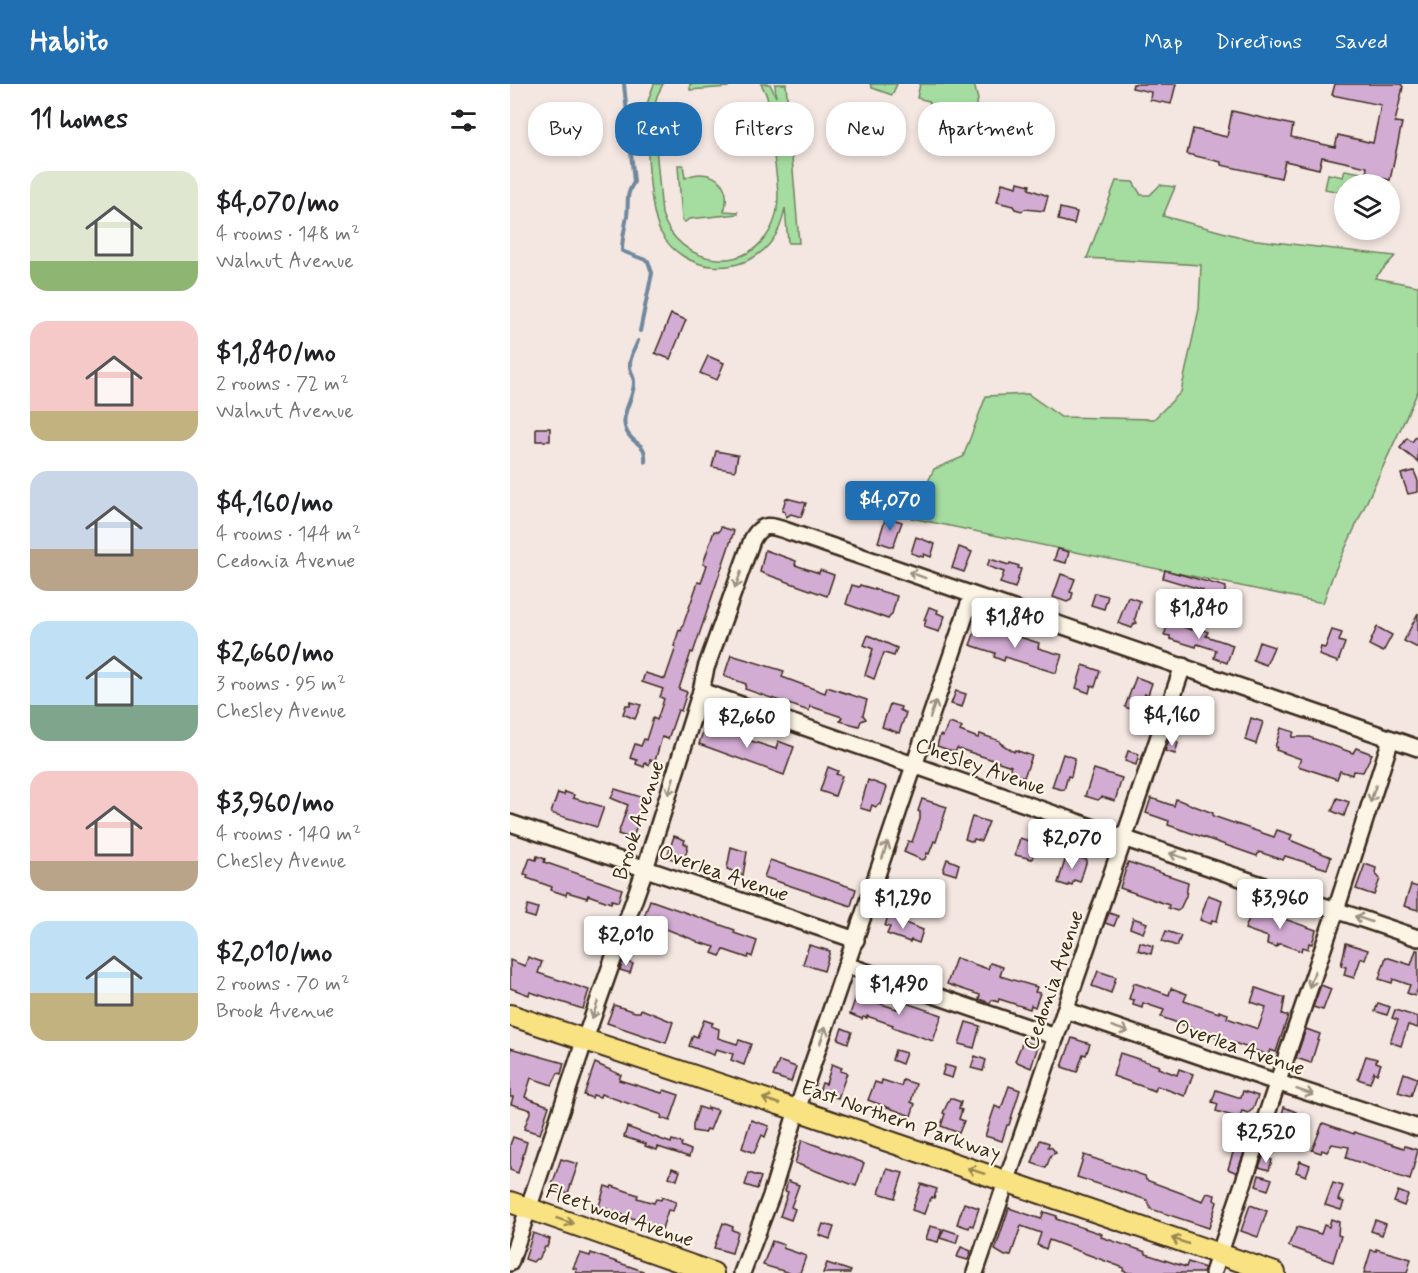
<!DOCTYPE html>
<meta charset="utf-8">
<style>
body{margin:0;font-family:Mynerve,sans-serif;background:#f6f6f6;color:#202124;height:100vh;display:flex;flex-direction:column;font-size:22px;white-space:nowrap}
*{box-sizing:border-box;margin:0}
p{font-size:20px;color:#757577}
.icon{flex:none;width:33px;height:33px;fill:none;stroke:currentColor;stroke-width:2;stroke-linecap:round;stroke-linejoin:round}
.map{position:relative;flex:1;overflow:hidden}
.details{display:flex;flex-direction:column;background:#fff;width:510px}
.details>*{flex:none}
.guide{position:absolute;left:18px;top:18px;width:570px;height:54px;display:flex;gap:12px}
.fabs{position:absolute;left:824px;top:90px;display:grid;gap:12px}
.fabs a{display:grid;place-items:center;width:66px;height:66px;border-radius:50%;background:#fff;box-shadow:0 3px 9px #0003;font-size:30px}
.price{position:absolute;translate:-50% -51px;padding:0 14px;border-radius:6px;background:#fff;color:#222;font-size:20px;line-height:39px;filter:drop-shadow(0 2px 3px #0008)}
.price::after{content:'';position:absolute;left:50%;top:36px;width:18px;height:14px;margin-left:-9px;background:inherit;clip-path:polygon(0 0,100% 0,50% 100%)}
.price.current{background:#1f6fb2;color:#fff}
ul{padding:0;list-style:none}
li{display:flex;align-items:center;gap:18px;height:150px;padding:0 30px}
li span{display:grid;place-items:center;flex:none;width:168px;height:120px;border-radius:18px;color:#555}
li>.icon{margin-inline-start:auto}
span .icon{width:72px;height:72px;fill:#fffc;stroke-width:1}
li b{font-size:26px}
h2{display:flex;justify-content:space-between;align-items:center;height:72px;padding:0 30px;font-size:26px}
.pill{padding:0 21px;border-radius:24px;background:#fff;box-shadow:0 3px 9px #0003;font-size:21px;line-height:54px}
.pill.current{background:#1f6fb2;color:#fff}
header{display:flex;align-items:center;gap:36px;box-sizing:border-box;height:84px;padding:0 30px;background:#1f6fb2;color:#fff}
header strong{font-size:28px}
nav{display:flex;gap:33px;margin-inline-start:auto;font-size:21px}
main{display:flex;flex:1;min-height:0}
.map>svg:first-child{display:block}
</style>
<header>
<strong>Habito</strong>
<nav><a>Map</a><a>Directions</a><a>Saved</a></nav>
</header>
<main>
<section class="details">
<h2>11 homes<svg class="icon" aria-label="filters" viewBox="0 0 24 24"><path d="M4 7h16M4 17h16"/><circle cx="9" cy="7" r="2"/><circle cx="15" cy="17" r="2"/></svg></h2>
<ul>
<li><span style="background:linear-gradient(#dfe7d0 75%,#8fb573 0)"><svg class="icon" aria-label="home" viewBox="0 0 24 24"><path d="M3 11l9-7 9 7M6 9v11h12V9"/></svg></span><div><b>$4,070/mo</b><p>4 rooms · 148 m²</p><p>Walnut Avenue</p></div></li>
<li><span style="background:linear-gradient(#f6c9c9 75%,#c2b280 0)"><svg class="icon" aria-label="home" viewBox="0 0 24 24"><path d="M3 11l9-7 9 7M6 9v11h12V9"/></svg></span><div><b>$1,840/mo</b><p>2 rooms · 72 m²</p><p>Walnut Avenue</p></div></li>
<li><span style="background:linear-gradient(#c9d6e8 65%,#b9a48a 0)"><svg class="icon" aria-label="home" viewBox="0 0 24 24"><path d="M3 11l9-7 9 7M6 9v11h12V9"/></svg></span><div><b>$4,160/mo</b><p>4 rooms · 144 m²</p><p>Cedonia Avenue</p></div></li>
<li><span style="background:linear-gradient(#bfe0f5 70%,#7fa58c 0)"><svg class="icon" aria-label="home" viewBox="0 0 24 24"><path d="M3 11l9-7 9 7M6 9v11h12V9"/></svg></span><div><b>$2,660/mo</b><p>3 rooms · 95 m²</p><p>Chesley Avenue</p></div></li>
<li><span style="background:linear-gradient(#f6c9c9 75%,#b9a48a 0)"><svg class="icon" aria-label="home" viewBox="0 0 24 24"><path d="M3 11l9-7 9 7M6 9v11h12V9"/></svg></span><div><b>$3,960/mo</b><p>4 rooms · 140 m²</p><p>Chesley Avenue</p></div></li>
<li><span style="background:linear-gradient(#bfe0f5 60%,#c2b280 0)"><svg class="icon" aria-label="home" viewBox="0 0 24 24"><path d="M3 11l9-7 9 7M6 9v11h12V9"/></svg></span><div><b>$2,010/mo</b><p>2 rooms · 70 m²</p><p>Brook Avenue</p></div></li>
</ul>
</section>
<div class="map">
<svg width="908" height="1189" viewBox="0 0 908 1189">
<rect width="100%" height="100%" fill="#f4e6e1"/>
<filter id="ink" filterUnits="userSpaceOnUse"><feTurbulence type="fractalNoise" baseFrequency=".0167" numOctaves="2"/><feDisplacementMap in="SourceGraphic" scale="12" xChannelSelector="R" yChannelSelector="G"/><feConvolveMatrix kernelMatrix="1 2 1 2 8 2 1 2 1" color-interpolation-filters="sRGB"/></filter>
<g filter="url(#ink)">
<g fill="#a5dca0" stroke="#70835f" stroke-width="1.5">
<path d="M 144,0 L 153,0 L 147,12 L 143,30 L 152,130 C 168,182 240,194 263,140 C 273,117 265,87 263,63 C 261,42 263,19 251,0 L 260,0 L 266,13 L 265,0 L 276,0 L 289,159 L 278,159 L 275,124 C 273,136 269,148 261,158 C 233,194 174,190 151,149 C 138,126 138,60 136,31 L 137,20 Z"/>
<polygon points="180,0 218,0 218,3 180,6"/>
<polygon points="360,0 387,0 382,11 362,4"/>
<path d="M 410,0 L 464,0 L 468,16 L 463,28 L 441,28 C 435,33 431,34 424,31 L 419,17 L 407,14 Z"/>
<path d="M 168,81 L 173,81 L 175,94 C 200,82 224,99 214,127 L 228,128 L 228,130 L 179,135 L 175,138 L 172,136 Z"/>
<polygon points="835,86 852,89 850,100 834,100 834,109 815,105 818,90 833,93"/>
<polygon points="606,97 623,98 631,111 640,111 650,101 665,103 653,132 738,155 885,172 865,194 908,202 908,307 823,491 813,519 401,434 424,385 453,373 476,312 518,310 551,333 644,335 671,308 689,225 691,181 577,174"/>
</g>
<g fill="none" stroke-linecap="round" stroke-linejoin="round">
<g stroke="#70889d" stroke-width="4">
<path d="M 114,0 L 124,98 C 115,112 119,117 117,132 C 115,144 112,154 112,167 L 138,177 L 142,189 L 130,247"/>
<path d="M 128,257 C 125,264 120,273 120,280 C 119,286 124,292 124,298 C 125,314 108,331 117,348 C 124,362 137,358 135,378"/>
</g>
</g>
<g fill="#d3acd3" stroke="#3b2a1e" stroke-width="1.5">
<polygon points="623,0 666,0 661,20 640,16 641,8 622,4"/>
<polygon points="825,0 891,0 893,3 885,38 892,39 880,96 856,91 857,83 812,73 809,85 775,77 771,94 711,81 711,78 677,70 683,45 717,53 722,27 783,41 781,53 825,63 828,51 863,59 871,21 822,11"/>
<polygon points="508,98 520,101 519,105 538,112 534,127 515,125 512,127 505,125 503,122 487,118 492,99 507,103"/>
<polygon points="550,124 567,128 564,140 548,136"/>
<polygon points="161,230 176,236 160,275 145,269"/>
<polygon points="198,272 214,279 207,296 190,289"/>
<rect x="26" y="344" width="14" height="13"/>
<polygon points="908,350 908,378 890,364 897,354 902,358"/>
<polygon points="206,367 228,371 225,387 202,383"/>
<polygon points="904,387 908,397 908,408 898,410 891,390"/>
<polygon points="276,414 296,419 291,433 281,430 276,433 275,428 272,427"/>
<polygon points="379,434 392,438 383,463 368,458 375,436 379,437"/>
<polygon points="211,443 224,447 183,569 181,568 169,605 177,608 171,627 168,626 158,655 152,653 145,677 140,676 139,681 135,679 134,683 126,680 127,676 120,674 125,660 131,662 134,655 136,656 143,634 147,636 154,615 150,613 153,605 132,598 135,589 155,595 166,563 164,562 169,546 171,547 188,498 191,499 197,481 193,480 204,447 209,448"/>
<polygon points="406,453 425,460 421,473 414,470 413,473 401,469"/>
<polygon points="449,463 462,468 454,488 442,484"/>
<polygon points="548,465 559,468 556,479 544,476"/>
<polygon points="255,466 286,477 285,481 309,489 310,486 324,491 317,512 250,488"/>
<polygon points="480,475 499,481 500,479 509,482 508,484 511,485 505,504 490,499 494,488 477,482"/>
<polygon points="655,486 716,503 712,517 692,509 693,506 653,494"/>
<polygon points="551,490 565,495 560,508 563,509 561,516 557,518 543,513"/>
<polygon points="342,501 349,503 350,501 387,512 382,530 378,535 336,520"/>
<polygon points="585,509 598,512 594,525 581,521"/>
<polygon points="618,513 630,517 625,535 627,539 624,540 622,544 608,539"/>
<polygon points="419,523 428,526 427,529 435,532 429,548 414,543 416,536 414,536"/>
<polygon points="908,529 908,564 894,557"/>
<polygon points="659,538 682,546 683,543 693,546 698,548 696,552 723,561 717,579 704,574 706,566 687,560 686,563 660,555 660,552 654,551"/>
<polygon points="468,540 529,559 528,564 552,571 546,589 495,573 494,577 484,573 485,569 460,561"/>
<polygon points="867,543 882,551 873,568 859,561"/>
<polygon points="822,546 832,549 829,557 835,559 828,578 809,571 811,563 815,564"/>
<polygon points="358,551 387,564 384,572 374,569 364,595 355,591 363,565 354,561"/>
<polygon points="749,558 764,563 756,581 743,576"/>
<polygon points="221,571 274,587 272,593 315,609 317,603 357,616 353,631 356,635 351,637 349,642 330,637 332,633 300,622 299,627 235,605 236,600 214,592"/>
<polygon points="573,581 590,587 585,603 581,601 579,609 566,604"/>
<polygon points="626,593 642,599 638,611 635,610 626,627 615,623"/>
<polygon points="446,607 456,610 452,623 441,620"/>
<polygon points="121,618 131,621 125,635 113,630 116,621 120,622"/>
<polygon points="380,620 391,623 390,626 396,629 389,649 372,643"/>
<polygon points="679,623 688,626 681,646 672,643"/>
<polygon points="741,634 753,638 746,660 735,656"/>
<polygon points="439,639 452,643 450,647 468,654 470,650 490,657 490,659 504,668 505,666 522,672 514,693 498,688 501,682 447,664 445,668 427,662 430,651 433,652"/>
<polygon points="195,641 202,643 203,641 233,651 232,654 266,665 268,657 284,663 274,691 189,660"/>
<polygon points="771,644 784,648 782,653 799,653 843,669 846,664 862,670 853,688 843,687 842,691 830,687 827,695 788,682 791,675 766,666 767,663 765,663"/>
<polygon points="659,656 668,659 665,670 655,667"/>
<polygon points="618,667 629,670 626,681 615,677"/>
<polygon points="553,670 565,674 561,693 558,692 554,706 542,703"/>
<polygon points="318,683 328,687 326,690 332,692 325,712 310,707"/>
<polygon points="584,685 612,694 605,717 592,713 588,716 575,712"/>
<polygon points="358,696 377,703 371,721 369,720 366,723 362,721 360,727 350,724"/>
<polygon points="105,705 134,714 123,755 108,750 118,721 101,714"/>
<polygon points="55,708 64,711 63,714 94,723 87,743 41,729 48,709 54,711"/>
<polygon points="641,714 664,722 666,715 703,729 703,732 764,753 767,746 782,751 780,756 821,773 817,785 775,772 773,776 749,768 747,772 658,741 659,737 636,729"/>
<polygon points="827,714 839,718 834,732 822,727"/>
<polygon points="412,715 437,723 426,758 424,757 419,770 417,769 415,775 412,776 394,768 398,757 402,758 410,735 410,728 408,727"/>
<polygon points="462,733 479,738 471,757 464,755 463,758 455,755"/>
<polygon points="164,752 175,756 174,759 178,761 174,779 157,773"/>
<polygon points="510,754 528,760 522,775 505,771"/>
<polygon points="221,763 237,768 233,791 217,785"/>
<polygon points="557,770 577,776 570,798 564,796 562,801 559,800 558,802 548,799"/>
<polygon points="27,772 35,775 34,778 112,805 108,818 102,816 101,819 78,811 77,814 57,808 56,811 41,806 42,803 17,794 18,791 14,790 20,774 26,776"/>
<polygon points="437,775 449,780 446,791 433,787"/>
<polygon points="260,776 346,805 341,822 254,793"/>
<polygon points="618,778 678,798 676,812 670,825 667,827 658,824 659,821 610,804"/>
<polygon points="855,780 866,784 865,789 870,795 864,811 846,805"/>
<polygon points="901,801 908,803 908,826 894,822"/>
<polygon points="698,811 712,816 707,837 702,836 701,840 690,836"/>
<polygon points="140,816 225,846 224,849 247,857 242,873 239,871 238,874 214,866 210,872 202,869 205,863 187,858 187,857 133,836"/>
<polygon points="18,821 28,824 25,834 15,831"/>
<polygon points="743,824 806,846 802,860 799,859 798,865 792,863 791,867 771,860 768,860 767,863 757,860 758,853 735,845"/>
<polygon points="599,829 608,832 604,842 595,839"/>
<polygon points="378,832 413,846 409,859 401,856 400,858 377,850 380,843 375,842"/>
<polygon points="623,834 637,839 633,849 620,844"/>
<polygon points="84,842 98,846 94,858 80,854"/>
<polygon points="656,847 671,852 667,862 652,857"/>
<polygon points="630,858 643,862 641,870 628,866"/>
<polygon points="836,859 858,866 855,876 851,874 844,894 834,891 836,883 831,882"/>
<polygon points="299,861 320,867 314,887 293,880"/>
<polygon points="906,866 908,866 908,904 905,912 897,909 900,901 883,895 882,899 869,895 876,873 901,881"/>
<polygon points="18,873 32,878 28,889 79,906 73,925 20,908 19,911 0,904 0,876 15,882"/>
<polygon points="446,874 478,885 480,879 493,883 490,892 527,903 525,908 530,909 525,923 521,921 520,925 489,915 488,918 482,916 480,919 469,915 470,911 437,900"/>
<polygon points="113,877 123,880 120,889 110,886"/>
<polygon points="588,887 606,893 601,909 582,902"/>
<polygon points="624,899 659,911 661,904 677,910 674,917 709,929 709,927 718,930 717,934 748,945 756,923 741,918 746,904 775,914 772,930 778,932 766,968 760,966 758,971 651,933 654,926 633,919 632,924 623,921 624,916 619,915"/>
<polygon points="811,901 821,905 813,926 803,923"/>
<polygon points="348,907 360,912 359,916 387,925 390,917 432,931 423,957 382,943 383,941 357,932 357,934 353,933 352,935 340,930"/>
<polygon points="868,919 880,923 877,931 865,927"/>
<polygon points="104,921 125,928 130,928 131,925 163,938 156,959 97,939"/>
<polygon points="885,926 908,933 908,944 898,941 891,962 880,958 888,936 882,934"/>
<polygon points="194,936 203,939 201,942 209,945 208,954 227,960 229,956 241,960 234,981 221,976 223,970 206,965 204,971 179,962 183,951 187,953"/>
<polygon points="456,938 470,942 464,964 449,960"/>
<polygon points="332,944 342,948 338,959 328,955"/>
<polygon points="796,945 810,950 801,979 786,974"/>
<polygon points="562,954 580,960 576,971 573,970 567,988 552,983"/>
<polygon points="513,957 528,962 521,984 505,977"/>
<polygon points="0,964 54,979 51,990 48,989 42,1001 21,994 15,1013 39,1022 30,1050 14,1045 21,1026 1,1020 3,1013 0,1013"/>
<polygon points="385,966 396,969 392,980 382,976"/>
<polygon points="610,969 649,982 648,984 667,991 669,985 683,990 675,1012 647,1002 645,1007 603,992"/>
<polygon points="465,972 476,976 473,987 461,984"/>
<polygon points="856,972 867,975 866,978 871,980 867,990 864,988 860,999 848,995"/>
<polygon points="269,977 286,983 281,998 263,992"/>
<polygon points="85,979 111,991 109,996 152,1009 154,1006 169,1011 160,1037 151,1034 152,1031 91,1010 90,1013 83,1011 82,1014 74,1011"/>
<polygon points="322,980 332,984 330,987 337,989 328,1014 309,1008 312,999 316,1000"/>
<polygon points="435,981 445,984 442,994 432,991"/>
<polygon points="894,989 907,994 901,1012 888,1008"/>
<polygon points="372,996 391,1002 393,996 406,1000 401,1018 405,1020 401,1032 358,1016 365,998 371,1000"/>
<polygon points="499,1002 510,1006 499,1041 497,1041 492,1057 475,1052 485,1022 491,1025"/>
<polygon points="706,1006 728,1013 731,1013 733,1007 748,1012 743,1025 738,1029 732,1027 729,1034 706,1027 708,1020 702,1018"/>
<polygon points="440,1014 451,1018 449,1025 452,1026 449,1035 454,1037 449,1049 431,1042 435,1030 433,1029"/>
<polygon points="189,1023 198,1026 198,1023 208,1026 200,1046 197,1045 195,1049 183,1047 183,1040"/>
<polygon points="774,1023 786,1028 783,1036 787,1040 782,1049 768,1044"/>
<polygon points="241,1036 259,1042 255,1053 252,1051 244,1069 232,1064"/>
<polygon points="813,1039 844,1050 844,1048 894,1064 895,1062 908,1066 900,1096 885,1091 885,1090 836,1074 839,1063 822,1060 817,1068 812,1066 811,1069 802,1066"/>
<polygon points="117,1043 161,1059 162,1056 172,1059 171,1062 181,1066 179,1073 148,1063 147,1066 135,1062 136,1060 114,1053"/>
<polygon points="3,1053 17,1058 8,1089 0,1086 0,1061"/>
<polygon points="292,1056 354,1079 346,1102 285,1079"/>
<polygon points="530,1056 539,1059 538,1063 542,1064 546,1069 541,1071 536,1084 522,1079"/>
<polygon points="725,1062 735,1066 727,1089 718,1085"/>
<polygon points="574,1071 635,1092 636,1096 693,1117 697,1109 705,1111 704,1116 707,1118 699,1144 641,1125 637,1116 567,1093"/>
<polygon points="753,1073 762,1076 759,1086 749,1083"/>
<polygon points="51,1075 68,1080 58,1109 41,1104"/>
<polygon points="790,1077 800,1081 796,1092 786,1088"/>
<polygon points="162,1084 170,1087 167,1096 159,1093"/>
<polygon points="377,1085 393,1089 385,1114 369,1109"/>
<polygon points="239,1089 251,1093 247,1105 235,1101"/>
<polygon points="749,1091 762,1095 758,1106 746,1102"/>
<polygon points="278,1097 289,1101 281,1123 285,1125 281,1136 270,1132 278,1108 275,1107"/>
<polygon points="823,1099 833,1102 828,1116 834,1118 831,1126 815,1121"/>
<polygon points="411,1100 427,1105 424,1114 422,1113 418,1119 414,1130 402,1126"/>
<polygon points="95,1102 101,1104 102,1102 128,1111 127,1114 144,1119 146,1115 151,1116 152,1113 166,1118 163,1127 158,1126 152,1145 89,1122"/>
<polygon points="888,1107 898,1111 894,1122 884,1118"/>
<polygon points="454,1119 469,1124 463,1142 460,1141 459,1144 447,1140"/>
<polygon points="740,1121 757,1127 748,1153 731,1147"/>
<polygon points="499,1124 531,1135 534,1128 547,1132 546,1135 592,1150 591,1153 636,1168 636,1170 676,1183 678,1178 695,1184 693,1189 619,1189 613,1187 614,1184 539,1156 536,1165 527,1161 531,1149 511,1142 501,1171 495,1172 485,1166"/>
<polygon points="821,1135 829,1138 828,1151 831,1152 823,1178 778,1162 787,1143 811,1150 814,1141 819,1143"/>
<polygon points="865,1136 876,1140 872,1151 861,1147"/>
<polygon points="213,1139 223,1143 222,1146 228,1148 222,1169 204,1164"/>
<polygon points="313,1140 324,1143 320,1155 309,1151"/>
<polygon points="420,1142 432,1145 428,1158 416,1155"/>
<polygon points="434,1145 449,1150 446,1159 430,1154"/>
<polygon points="23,1149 40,1155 37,1163 35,1163 29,1175 26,1175 23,1178 15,1175"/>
<polygon points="262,1157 274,1161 273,1164 296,1172 290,1189 280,1189 253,1181"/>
<polygon points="451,1163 461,1167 458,1176 447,1173"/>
<polygon points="866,1165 901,1175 897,1189 854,1189 861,1166 866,1167"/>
<polygon points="70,1169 80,1172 81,1169 89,1172 133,1187 132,1189 66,1189 67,1185 63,1184"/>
<polygon points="317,1179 341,1187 340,1189 313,1189"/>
</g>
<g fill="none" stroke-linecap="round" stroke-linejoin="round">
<g stroke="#3b2a1e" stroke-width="20">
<g id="minor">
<polyline points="191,607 613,754 908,854"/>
<polyline points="0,739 346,856"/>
<polyline points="336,881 546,953"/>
<polyline points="555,926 766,998 908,1044"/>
<path d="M 0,1179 L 75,955 L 135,785 L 191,607 L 196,584 L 242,456 C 253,435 265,443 283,449 L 908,664"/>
<polyline points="232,1189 261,1112 287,1026 462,511"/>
<polyline points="465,1189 673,582"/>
<polyline points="703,1189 826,826 881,655"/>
</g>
</g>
<g stroke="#3b2a1e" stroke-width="24">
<g id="major">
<polyline points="0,931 287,1026 765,1189"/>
<polyline points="0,1118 203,1189"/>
</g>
</g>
<use href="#minor" stroke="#fcf5e5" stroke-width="15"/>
<use href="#major" stroke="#f8e281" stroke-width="20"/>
</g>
<defs><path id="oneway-shaft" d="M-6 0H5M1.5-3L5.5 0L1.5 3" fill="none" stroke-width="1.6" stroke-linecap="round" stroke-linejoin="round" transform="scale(1.5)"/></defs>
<g stroke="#9c9082">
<use href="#oneway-shaft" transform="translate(407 491) rotate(-160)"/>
<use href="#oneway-shaft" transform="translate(228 496) rotate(110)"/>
<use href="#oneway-shaft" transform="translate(423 625) rotate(-71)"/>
<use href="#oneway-shaft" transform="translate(161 702) rotate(108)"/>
<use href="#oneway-shaft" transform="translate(863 710) rotate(108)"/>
<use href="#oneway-shaft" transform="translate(375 766) rotate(-72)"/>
<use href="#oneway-shaft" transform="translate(668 772) rotate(-161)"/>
<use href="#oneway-shaft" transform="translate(853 835) rotate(-161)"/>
<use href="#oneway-shaft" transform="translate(802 895) rotate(109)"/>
<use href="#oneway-shaft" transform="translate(85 926) rotate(109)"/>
<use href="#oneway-shaft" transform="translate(610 945) rotate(19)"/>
<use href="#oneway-shaft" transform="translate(313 951) rotate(-71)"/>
<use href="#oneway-shaft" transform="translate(795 1008) rotate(18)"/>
</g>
<g stroke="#9a8650">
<use href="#oneway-shaft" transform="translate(261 1017) rotate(-161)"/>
<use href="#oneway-shaft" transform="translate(466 1087) rotate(-161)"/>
<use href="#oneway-shaft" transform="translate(55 1137) rotate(19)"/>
<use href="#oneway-shaft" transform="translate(670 1157) rotate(-161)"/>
</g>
</g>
<g text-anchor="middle" stroke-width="4.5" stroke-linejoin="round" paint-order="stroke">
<g font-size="21" fill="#3b2a1e" stroke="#fcf5e5">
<text transform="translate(471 682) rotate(19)" y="7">Chesley Avenue</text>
<text transform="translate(128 736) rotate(-72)" y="7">Brook Avenue</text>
<text transform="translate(214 789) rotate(19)" y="7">Overlea Avenue</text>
<text transform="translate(543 896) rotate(-71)" y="7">Cedonia Avenue</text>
<text transform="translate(730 963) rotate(19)" y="7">Overlea Avenue</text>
<text transform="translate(391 1036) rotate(19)" y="7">East Northern Parkway</text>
<text transform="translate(110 1131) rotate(19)" y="7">Fleetwood Avenue</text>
</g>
</g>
</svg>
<div class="fabs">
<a><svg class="icon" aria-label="layers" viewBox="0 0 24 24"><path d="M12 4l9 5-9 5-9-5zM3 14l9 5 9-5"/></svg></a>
</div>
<b class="price current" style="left:380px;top:448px">$4,070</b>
<b class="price" style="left:689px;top:556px">$1,840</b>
<b class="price" style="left:505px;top:565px">$1,840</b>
<b class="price" style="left:662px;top:663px">$4,160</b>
<b class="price" style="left:237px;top:665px">$2,660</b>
<b class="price" style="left:562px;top:786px">$2,070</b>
<b class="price" style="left:393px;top:846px">$1,290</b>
<b class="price" style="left:770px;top:846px">$3,960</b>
<b class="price" style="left:116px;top:883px">$2,010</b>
<b class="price" style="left:389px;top:932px">$1,490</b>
<b class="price" style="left:756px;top:1080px">$2,520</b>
<div class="guide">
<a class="pill">Buy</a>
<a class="pill current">Rent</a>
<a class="pill">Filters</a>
<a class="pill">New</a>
<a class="pill">Apartment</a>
</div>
</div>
</main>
